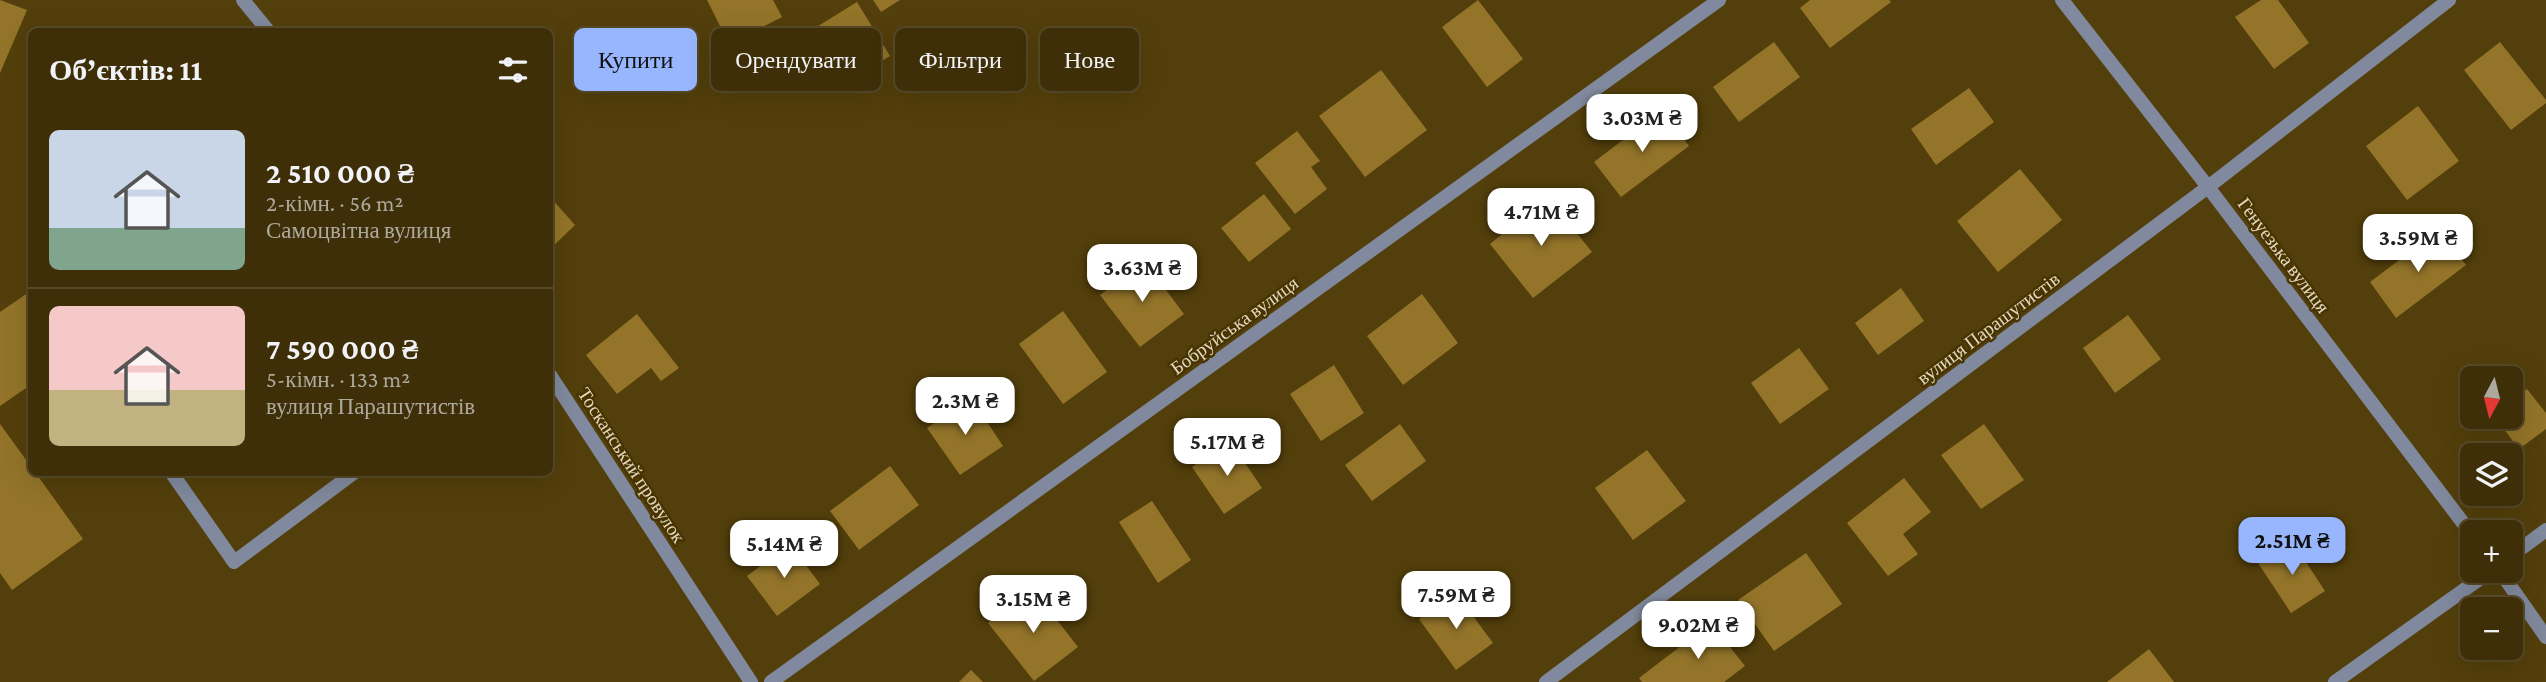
<!DOCTYPE html>
<html lang="uk">
<meta charset="utf-8">
<style>
body{margin:0;font-family:"Crimson Pro",serif;background:#493b16;color:#f1f3f6;height:100vh;display:flex;flex-direction:column;font-size:26px;white-space:nowrap}
*{box-sizing:border-box;margin:0}
p{font-size:23px;color:#ada99c}
.icon{flex:none;width:38px;height:38px;fill:none;stroke:currentColor;stroke-width:2;stroke-linecap:round;stroke-linejoin:round}
.map{position:relative;flex:1;overflow:hidden}
.panel{position:absolute;left:28px;top:28px;width:525px;height:448px;display:flex;flex-direction:column;background:#3e2f08;border-radius:10px;box-shadow:0 7px 28px #0002,0 0 0 2px #574a29}
.panel>*{flex:none}
.banner{position:absolute;left:574px;top:28px;width:665px;height:63px;display:flex;gap:14px}
.needle{width:46px;rotate:187deg}
.tools{position:absolute;left:2460px;top:366px;display:grid;gap:14px}
.tools a{display:grid;place-items:center;width:63px;height:63px;border-radius:10px;background:#3e2f08;box-shadow:0 7px 28px #0002,0 0 0 2px #574a29;font-size:35px}
.price{position:absolute;translate:-50% -60px;padding:0 16px;border-radius:14px;background:#fff;color:#222;font-size:23px;line-height:46px;filter:drop-shadow(0 2px 4px #0008)}
.price::after{content:'';position:absolute;left:50%;top:42px;width:21px;height:16px;margin-left:-10px;background:inherit;clip-path:polygon(0 0,100% 0,50% 100%)}
.price.current{background:#97b6fd;color:#111}
ul{padding:0;list-style:none}
li{display:flex;align-items:center;gap:21px;height:175px;padding:0 21px}
li+li{border-top:2px solid #574a29}
li span{display:grid;place-items:center;flex:none;width:196px;height:140px;border-radius:10px;color:#555}
li>.icon{margin-inline-start:auto}
span .icon{width:84px;height:84px;fill:#fffc;stroke-width:1}
li b{font-size:30px}
h2{display:flex;justify-content:space-between;align-items:center;height:84px;padding:0 21px;font-size:30px}
.pill{padding:0 24px;border-radius:10px;background:#3e2f08;box-shadow:0 7px 28px #0002,0 0 0 2px #574a29;font-size:24px;line-height:63px}
.pill.current{background:#97b6fd;color:#111}
.map>svg:first-child{display:block}
</style>
<div class="map">
<svg width="2546" height="682" viewBox="0 0 2546 682">
<rect width="100%" height="100%" fill="#533f0b"/>
<g fill="#937429">
<polygon points="0,0 27,10 0,73"/>
<polygon points="707,0 773,0 782,17 729,44"/>
<polygon points="873,0 900,0 881,12"/>
<polygon points="1478,0 1523,59 1487,87 1442,27"/>
<polygon points="1810,0 1889,0 1891,2 1830,48 1800,8"/>
<polygon points="2261,0 2278,0 2309,43 2274,69 2235,17"/>
<polygon points="857,2 890,56 843,84 810,31"/>
<polygon points="1774,42 1800,77 1739,122 1713,87"/>
<polygon points="2500,42 2546,100 2546,103 2511,130 2464,70"/>
<polygon points="1381,70 1427,130 1365,177 1319,116"/>
<polygon points="1969,88 1994,122 1936,165 1911,129"/>
<polygon points="2418,106 2459,161 2407,200 2366,146"/>
<polygon points="1662,110 1689,146 1621,197 1594,162"/>
<polygon points="1297,131 1320,161 1311,167 1327,189 1295,214 1255,163"/>
<polygon points="2020,169 2062,220 1998,272 1957,221"/>
<polygon points="1264,194 1291,229 1249,262 1221,228"/>
<polygon points="550,197 575,225 550,249"/>
<polygon points="1548,197 1592,252 1533,298 1490,244"/>
<polygon points="2439,230 2466,265 2396,318 2370,282"/>
<polygon points="1145,262 1184,314 1140,347 1100,295"/>
<polygon points="1901,288 1924,321 1878,355 1855,323"/>
<polygon points="32,290 32,384 0,406 0,312"/>
<polygon points="1422,294 1458,343 1403,385 1367,336"/>
<polygon points="1063,311 1107,372 1063,404 1019,344"/>
<polygon points="637,314 679,368 661,381 651,368 617,394 586,355"/>
<polygon points="2128,315 2161,359 2115,393 2083,348"/>
<polygon points="1799,348 1829,389 1780,424 1751,383"/>
<polygon points="1334,365 1364,413 1321,441 1290,394"/>
<polygon points="2527,389 2546,413 2546,429 2519,449 2494,416 2511,416 2511,401"/>
<polygon points="971,398 1003,446 960,475 927,428"/>
<polygon points="0,424 32,468 32,472 35,472 83,539 12,590 0,573"/>
<polygon points="1400,424 1426,461 1372,501 1345,465"/>
<polygon points="1984,424 2024,480 1981,509 1941,455"/>
<polygon points="1230,441 1262,488 1224,514 1192,467"/>
<polygon points="1647,450 1686,501 1633,540 1595,488"/>
<polygon points="890,466 919,505 859,550 830,511"/>
<polygon points="1904,478 1931,512 1903,534 1918,554 1888,576 1847,523"/>
<polygon points="1152,501 1191,560 1158,583 1119,522"/>
<polygon points="2292,541 2325,591 2291,613 2258,563"/>
<polygon points="790,544 820,584 777,616 747,576"/>
<polygon points="1806,553 1842,604 1774,651 1738,600"/>
<polygon points="1032,588 1078,647 1034,681 988,623"/>
<polygon points="1456,593 1493,643 1456,670 1419,619"/>
<polygon points="1711,623 1745,666 1724,682 1642,682 1639,678"/>
<polygon points="2149,649 2174,682 2107,682"/>
<polygon points="971,670 983,682 959,682"/>
</g>
<g fill="none" stroke-linecap="round" stroke-linejoin="round">
<polyline stroke="#80899d" stroke-width="14" points="171,472 234,562 355,472"/>
<g stroke="#80899d" stroke-width="14">
<polyline points="243,0 269,32"/>
<polyline points="2062,0 2208,187 2473,536"/>
<polyline points="550,375 751,682"/>
<polyline points="2511,556 2546,530"/>
<polyline points="2499,570 2546,637"/>
<polyline points="771,682 1719,0"/>
<polyline points="1546,682 2208,187 2449,0"/>
<polyline points="2335,682 2492,570"/>
</g>
</g>
<g text-anchor="middle" stroke-width="5" stroke-linejoin="round" paint-order="stroke">
<g font-size="19" fill="#e4d9c0" stroke="#483400">
<text transform="translate(2284 255) rotate(53)" y="7">Генуезька вулиця</text>
<text transform="translate(1234 325) rotate(-36)" y="7">Бобруйська вулиця</text>
<text transform="translate(1988 328) rotate(-37)" y="7">вулиця Парашутистів</text>
<text transform="translate(632 465) rotate(57)" y="7">Тосканський провулок</text>
</g>
</g>
</svg>
<div class="tools">
<a><svg class="needle" viewBox="-14 -14 28 28"><path d="M0-13l5 13h-10z" fill="#e53935"/><path d="M0 13l5-13h-10z" fill="#ada99c"/></svg></a>
<a><svg class="icon" aria-label="layers" viewBox="0 0 24 24"><path d="M12 4l9 5-9 5-9-5zM3 14l9 5 9-5"/></svg></a>
<a>+</a>
<a>−</a>
</div>
<b class="price" style="left:1642px;top:154px">3.03M ₴</b>
<b class="price" style="left:1541px;top:248px">4.71M ₴</b>
<b class="price" style="left:2418px;top:274px">3.59M ₴</b>
<b class="price" style="left:1142px;top:304px">3.63M ₴</b>
<b class="price" style="left:965px;top:437px">2.3M ₴</b>
<b class="price" style="left:1227px;top:478px">5.17M ₴</b>
<b class="price current" style="left:2292px;top:577px">2.51M ₴</b>
<b class="price" style="left:784px;top:580px">5.14M ₴</b>
<b class="price" style="left:1456px;top:631px">7.59M ₴</b>
<b class="price" style="left:1033px;top:635px">3.15M ₴</b>
<b class="price" style="left:1698px;top:661px">9.02M ₴</b>
<div class="banner">
<a class="pill current">Купити</a>
<a class="pill">Орендувати</a>
<a class="pill">Фільтри</a>
<a class="pill">Нове</a>
</div>
<section class="panel">
<h2>Об’єктів: 11<svg class="icon" aria-label="filters" viewBox="0 0 24 24"><path d="M4 7h16M4 17h16"/><circle cx="9" cy="7" r="2"/><circle cx="15" cy="17" r="2"/></svg></h2>
<ul>
<li><span style="background:linear-gradient(#c9d6e8 70%,#7fa58c 0)"><svg class="icon" aria-label="home" viewBox="0 0 24 24"><path d="M3 11l9-7 9 7M6 9v11h12V9"/></svg></span><div><b>2 510 000 ₴</b><p>2-кімн. · 56 m²</p><p>Самоцвітна вулиця</p></div></li>
<li><span style="background:linear-gradient(#f6c9c9 60%,#c2b280 0)"><svg class="icon" aria-label="home" viewBox="0 0 24 24"><path d="M3 11l9-7 9 7M6 9v11h12V9"/></svg></span><div><b>7 590 000 ₴</b><p>5-кімн. · 133 m²</p><p>вулиця Парашутистів</p></div></li>
</ul>
</section>
</div>
